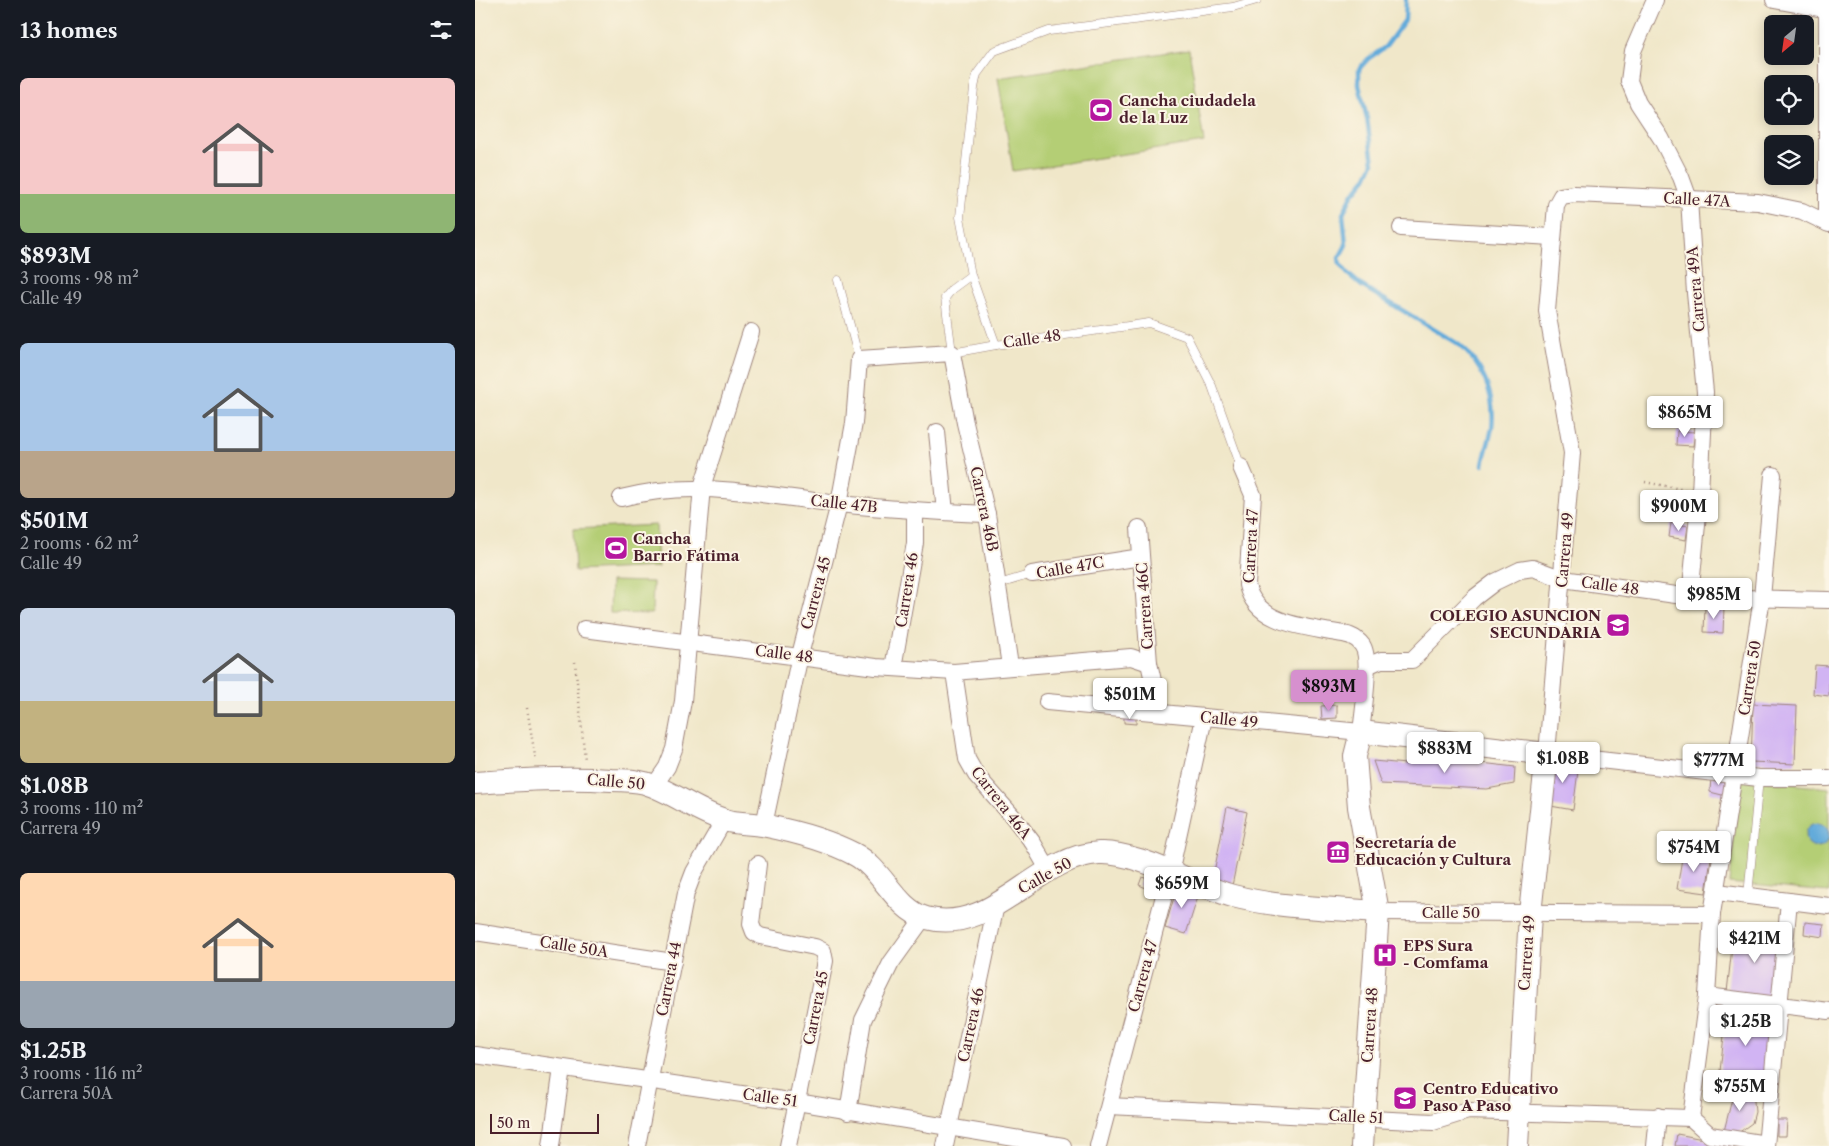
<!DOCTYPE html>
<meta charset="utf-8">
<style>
body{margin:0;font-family:"Libre Caslon Text",serif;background:#20242c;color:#f1f3f6;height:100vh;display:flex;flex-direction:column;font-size:19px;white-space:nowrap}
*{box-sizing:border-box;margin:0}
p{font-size:16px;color:#9ea1a6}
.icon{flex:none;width:28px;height:28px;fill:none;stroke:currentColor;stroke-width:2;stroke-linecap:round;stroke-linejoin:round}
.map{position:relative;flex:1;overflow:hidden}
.side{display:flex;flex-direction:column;background:#171b24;width:475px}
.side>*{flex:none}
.needle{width:32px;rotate:209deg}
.buttons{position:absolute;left:1289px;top:15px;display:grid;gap:10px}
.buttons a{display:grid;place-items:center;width:50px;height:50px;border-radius:8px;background:#171b24;box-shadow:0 2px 12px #0003;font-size:25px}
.scale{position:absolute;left:15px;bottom:12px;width:109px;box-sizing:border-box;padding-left:5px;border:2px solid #4a1f2b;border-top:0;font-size:14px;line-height:18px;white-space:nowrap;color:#4a1f2b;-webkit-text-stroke:4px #fcf5e5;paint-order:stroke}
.price{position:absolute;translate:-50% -42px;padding:0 11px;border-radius:5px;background:#fff;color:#222;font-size:16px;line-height:32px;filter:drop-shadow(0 1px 2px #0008)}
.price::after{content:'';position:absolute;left:50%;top:30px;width:15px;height:11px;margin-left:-8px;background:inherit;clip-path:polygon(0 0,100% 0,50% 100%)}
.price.on{background:#d690ce;color:#111}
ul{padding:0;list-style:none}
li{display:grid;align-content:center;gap:10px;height:265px;padding:0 20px}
li span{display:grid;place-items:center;height:155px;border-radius:8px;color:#555}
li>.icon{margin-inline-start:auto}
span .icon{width:90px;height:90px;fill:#fffc;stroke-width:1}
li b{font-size:21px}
h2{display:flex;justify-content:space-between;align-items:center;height:60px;padding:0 20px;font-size:21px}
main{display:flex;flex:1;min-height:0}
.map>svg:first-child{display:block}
</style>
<main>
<section class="side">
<h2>13 homes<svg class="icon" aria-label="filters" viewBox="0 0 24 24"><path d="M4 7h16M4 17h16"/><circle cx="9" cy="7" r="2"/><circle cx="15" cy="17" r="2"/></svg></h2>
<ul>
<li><span style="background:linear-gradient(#f6c9c9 75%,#8fb573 0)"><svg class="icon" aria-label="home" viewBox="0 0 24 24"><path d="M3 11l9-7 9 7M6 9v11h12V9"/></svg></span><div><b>$893M</b><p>3 rooms · 98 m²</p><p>Calle 49</p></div></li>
<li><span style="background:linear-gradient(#a9c7e8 70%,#b9a48a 0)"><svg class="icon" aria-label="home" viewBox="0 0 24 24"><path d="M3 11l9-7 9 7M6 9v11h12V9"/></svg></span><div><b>$501M</b><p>2 rooms · 62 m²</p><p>Calle 49</p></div></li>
<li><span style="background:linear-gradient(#c9d6e8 60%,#c2b280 0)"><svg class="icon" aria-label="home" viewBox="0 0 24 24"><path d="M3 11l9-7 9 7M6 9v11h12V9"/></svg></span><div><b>$1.08B</b><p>3 rooms · 110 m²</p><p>Carrera 49</p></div></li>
<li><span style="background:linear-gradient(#ffd9b3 70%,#9aa5b1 0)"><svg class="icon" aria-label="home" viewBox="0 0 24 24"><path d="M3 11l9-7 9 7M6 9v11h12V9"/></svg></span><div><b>$1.25B</b><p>3 rooms · 116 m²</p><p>Carrera 50A</p></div></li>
</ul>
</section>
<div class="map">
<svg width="1354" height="1146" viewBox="0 0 1354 1146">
<rect width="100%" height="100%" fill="#fcf5e5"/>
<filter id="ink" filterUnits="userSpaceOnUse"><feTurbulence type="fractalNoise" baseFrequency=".02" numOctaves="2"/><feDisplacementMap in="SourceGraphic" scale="10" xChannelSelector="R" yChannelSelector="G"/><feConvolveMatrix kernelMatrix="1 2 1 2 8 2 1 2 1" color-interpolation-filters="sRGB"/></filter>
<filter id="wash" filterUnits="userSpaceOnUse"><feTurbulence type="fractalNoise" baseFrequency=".0096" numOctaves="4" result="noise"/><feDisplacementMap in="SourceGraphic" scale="20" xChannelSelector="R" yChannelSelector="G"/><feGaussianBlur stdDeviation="1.12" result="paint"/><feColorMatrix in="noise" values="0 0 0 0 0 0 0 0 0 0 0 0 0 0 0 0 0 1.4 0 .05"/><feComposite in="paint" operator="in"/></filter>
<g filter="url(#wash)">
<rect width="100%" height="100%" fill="#f0e7c9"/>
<g fill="#b4ce74" stroke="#7f7650">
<polygon points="714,49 729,142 538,171 523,78"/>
<polygon points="181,525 183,567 100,571 98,529"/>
<polygon points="136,581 178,582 177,614 135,613"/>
<polygon points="1264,779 1354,788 1354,892 1254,883"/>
</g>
<circle fill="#63abda" stroke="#566582" cx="1342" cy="835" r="12"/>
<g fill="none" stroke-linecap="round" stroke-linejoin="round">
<path stroke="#63abda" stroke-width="4.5" d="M 931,0 L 930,20 L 910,47 L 893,59 L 884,69 L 884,85 L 892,119 L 898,163 L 891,178 L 877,195 L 868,214 L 871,245 L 864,258 L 865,264 L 873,274 L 887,286 L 983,344 C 1007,363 1021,396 1017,427 C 1015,440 1010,452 1008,465"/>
</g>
<g id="blocks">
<g fill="#d1b4f3">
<polygon points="1202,431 1220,432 1218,446 1201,445"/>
<polygon points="1196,523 1213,526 1211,540 1194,537"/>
<polygon points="1230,606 1249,607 1248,633 1229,632"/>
<polygon points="1340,665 1354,666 1354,696 1338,694"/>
<polygon points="1278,704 1322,706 1320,764 1276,762"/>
<polygon points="862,705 862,718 847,719 846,706"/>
<polygon points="649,716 661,716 661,724 649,723"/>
<polygon points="939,755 1040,767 1039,784 1012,789 906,784 898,761 931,764"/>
<polygon points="1079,758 1104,763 1098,810 1070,805"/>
<polygon points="1236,776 1254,779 1251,796 1235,792"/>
<polygon points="752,807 772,812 757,886 737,882"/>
<polygon points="1208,852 1236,858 1231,893 1202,889"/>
<polygon points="667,877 679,881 676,890 664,885"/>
<polygon points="703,884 725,890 711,934 690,928"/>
<polygon points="1330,922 1349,924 1348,937 1329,934"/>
<polygon points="1259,929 1308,935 1301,998 1252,992"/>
<polygon points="1252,1009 1298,1015 1292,1072 1287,1072 1285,1085 1244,1080"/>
<polygon points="1261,1083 1274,1091 1279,1101 1280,1112 1277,1123 1259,1136 1248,1135"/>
<polygon points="1302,1120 1312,1120 1311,1136 1302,1136"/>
<polygon points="1202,1134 1259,1145 1259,1146 1200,1146"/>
</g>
</g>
</g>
<g filter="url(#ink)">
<use href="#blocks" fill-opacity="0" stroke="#9d837a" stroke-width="1"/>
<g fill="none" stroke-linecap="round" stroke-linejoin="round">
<g stroke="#9d837a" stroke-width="9">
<g id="lane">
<polyline points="496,275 477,289 470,298 477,353 521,345"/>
<polyline points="363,280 384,359"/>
<polyline points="766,467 737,386 712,337 674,323 521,345 496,275 485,217 499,88 502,74 519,51 574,31 758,7 782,0"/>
<polyline points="524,584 557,574"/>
<polyline points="1273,896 1284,778"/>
</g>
</g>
<g stroke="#9d837a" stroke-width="18">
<g id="street">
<polyline points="1180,0 1158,51 1154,81 1163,103 1186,138 1206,177 1214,199 1220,293 1230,392 1225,493 1215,597"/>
<polyline points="1299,0 1354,10"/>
<polyline points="1352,0 1352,223"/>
<polyline points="1354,224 1327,211 1283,202 1099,194 1086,196 1081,205 1072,311 1097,453 1072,754 1284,778 1354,778"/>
<polyline points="926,228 1077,237"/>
<polyline points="462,432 470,512"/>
<path d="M 146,498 C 221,478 289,496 364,504 C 414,509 463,512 512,514"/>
<polyline points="664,528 674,663 685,712"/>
<polyline points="557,574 666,557"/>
<polyline points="109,629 401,667 479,672 656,657 674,663"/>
<polyline points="892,666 906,660 937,660 999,598 1020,582 1045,570 1058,568 1088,579 1215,597 1354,600"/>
<polyline points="418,668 440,543 440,511"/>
<polyline points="479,672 492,759 501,775 539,818 558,843 574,871"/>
<path d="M 572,702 L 886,732 C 888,714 897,658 887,645 C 879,634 868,634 856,632 C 824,626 780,622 772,585 L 778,495 L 766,467"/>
<polyline points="179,786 192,767 199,749 208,701 227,487 276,332"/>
<polyline points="289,825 325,655 364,504 379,423 384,359 477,353 490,423 512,514 535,666"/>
<polyline points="283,864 276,924 279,932 285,936 340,947 348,951 350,961 313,1146"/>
<polyline points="1242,892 1354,906"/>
<polyline points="903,912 1237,914"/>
<polyline points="0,932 198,962"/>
<polyline points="1232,996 1354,1011"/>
<polyline points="0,1055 322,1102 588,1146"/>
<polyline points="634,1106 958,1122 993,1111 1216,1118"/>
<polyline points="373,1112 388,1020 416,963 449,917"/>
<polyline points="1216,1118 1232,996 1237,914 1287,598 1298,475"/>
<polyline points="1216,1118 1235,1135 1291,1144"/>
<polyline points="76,1146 87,1068"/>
<polyline points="162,1146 211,893 219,872 249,820"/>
<polyline points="470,1146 521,905"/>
<polyline points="623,1146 695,873 729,718"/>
<polyline points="1180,1146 1183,1116"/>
<polyline points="1291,1146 1314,901"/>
</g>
</g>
<g stroke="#9d837a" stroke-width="24">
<g id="secondary">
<path d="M 0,783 C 45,780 90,777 136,780 C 147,780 159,780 170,783 C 199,792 223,813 253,821 C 266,824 279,823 292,826 C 322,832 352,840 379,854 C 408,869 420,909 451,918 C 518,936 561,856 624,853 C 662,851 720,886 758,896 C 804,908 855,908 903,912"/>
<polyline points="887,1146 903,912 884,807 880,756 886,732 1072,754 1055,914 1042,1146"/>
</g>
</g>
<g stroke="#9d837a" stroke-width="2.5" stroke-dasharray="1 4" stroke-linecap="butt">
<polyline points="1170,482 1211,490"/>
<polyline points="100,662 110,760"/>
<polyline points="52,708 61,762"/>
</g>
<use href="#lane" stroke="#fff" stroke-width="8"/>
<use href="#street" stroke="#fff" stroke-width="16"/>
<use href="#secondary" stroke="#fff" stroke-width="22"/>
</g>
</g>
<defs>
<g id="stadium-square" transform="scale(1.25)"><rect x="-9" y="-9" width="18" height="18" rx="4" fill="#b5179e" stroke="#fcf5e5"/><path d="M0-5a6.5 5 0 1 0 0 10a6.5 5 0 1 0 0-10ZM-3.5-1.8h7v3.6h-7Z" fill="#fff"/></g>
<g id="school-square" transform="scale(1.25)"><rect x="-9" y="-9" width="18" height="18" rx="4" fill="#b5179e" stroke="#fcf5e5"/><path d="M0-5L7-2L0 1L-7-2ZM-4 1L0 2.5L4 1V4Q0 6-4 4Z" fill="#fff"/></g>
<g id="museum-square" transform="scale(1.25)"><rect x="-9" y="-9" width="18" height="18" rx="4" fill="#b5179e" stroke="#fcf5e5"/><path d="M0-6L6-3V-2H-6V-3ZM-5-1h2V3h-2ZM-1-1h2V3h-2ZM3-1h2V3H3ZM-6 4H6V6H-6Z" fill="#fff"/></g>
<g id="hospital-square" transform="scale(1.25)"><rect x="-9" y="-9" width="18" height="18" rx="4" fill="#b5179e" stroke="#fcf5e5"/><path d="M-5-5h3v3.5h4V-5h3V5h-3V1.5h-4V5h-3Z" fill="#fff"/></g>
</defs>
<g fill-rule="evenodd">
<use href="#stadium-square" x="626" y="110"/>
<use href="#stadium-square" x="141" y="548"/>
<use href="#school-square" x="1143" y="625"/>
<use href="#museum-square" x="863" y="852"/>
<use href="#hospital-square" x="910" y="955"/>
<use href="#school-square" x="930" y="1098"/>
</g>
<g text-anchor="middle" stroke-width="4" stroke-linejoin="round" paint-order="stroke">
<g font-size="15" font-weight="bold" fill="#4a1f2b" stroke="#fcf5e5" text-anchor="start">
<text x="644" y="106">Cancha ciudadela<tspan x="644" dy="17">de la Luz</tspan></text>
<text x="158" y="544">Cancha<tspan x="158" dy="17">Barrio Fátima</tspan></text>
<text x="1126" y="621" text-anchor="end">COLEGIO ASUNCION<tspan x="1126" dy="17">SECUNDARIA</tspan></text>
<text x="880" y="848">Secretaría de<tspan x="880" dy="17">Educación y Cultura</tspan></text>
<text x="928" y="951">EPS Sura<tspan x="928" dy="17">- Comfama</tspan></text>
<text x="948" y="1094">Centro Educativo<tspan x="948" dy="17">Paso A Paso</tspan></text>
</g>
<g font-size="15" fill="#4a1f2b" stroke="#fcf5e5">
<text transform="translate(1222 200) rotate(3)" y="5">Calle 47A</text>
<text transform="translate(1221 289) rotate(-95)" y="5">Carrera 49A</text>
<text transform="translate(557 339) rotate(-8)" y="5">Calle 48</text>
<text transform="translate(369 504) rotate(6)" y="5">Calle 47B</text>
<text transform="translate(509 509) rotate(78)" y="5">Carrera 46B</text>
<text transform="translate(776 546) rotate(-87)" y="5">Carrera 47</text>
<text transform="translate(1090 550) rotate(-85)" y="5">Carrera 49</text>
<text transform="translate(595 568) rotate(-10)" y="5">Calle 47C</text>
<text transform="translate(1135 586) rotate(8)" y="5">Calle 48</text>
<text transform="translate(432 590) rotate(-81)" y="5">Carrera 46</text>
<text transform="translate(341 593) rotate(-75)" y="5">Carrera 45</text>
<text transform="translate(670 606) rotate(-94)" y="5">Carrera 46C</text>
<text transform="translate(309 654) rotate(7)" y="5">Calle 48</text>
<text transform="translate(1275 678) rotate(-81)" y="5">Carrera 50</text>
<text transform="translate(754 720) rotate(6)" y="5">Calle 49</text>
<text transform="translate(141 782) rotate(5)" y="5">Calle 50</text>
<text transform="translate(526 803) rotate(52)" y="5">Carrera 46A</text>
<text transform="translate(570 876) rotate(-29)" y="5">Calle 50</text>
<text x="976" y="918">Calle 50</text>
<text transform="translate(99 947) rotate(9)" y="5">Calle 50A</text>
<text transform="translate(1052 953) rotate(-86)" y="5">Carrera 49</text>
<text transform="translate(668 976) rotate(-75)" y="5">Carrera 47</text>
<text transform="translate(194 979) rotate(-79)" y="5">Carrera 44</text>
<text transform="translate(341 1008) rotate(-79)" y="5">Carrera 45</text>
<text transform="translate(496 1025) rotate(-78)" y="5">Carrera 46</text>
<text transform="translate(895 1025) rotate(-86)" y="5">Carrera 48</text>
<text transform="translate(295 1098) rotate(8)" y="5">Calle 51</text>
<text transform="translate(881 1117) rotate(3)" y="5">Calle 51</text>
</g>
</g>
</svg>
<div class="buttons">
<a><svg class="needle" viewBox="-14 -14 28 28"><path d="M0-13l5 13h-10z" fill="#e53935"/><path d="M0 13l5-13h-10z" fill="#9ea1a6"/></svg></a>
<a><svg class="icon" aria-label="locate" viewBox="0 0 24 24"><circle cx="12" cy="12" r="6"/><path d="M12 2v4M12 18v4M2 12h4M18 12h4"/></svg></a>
<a><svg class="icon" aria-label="layers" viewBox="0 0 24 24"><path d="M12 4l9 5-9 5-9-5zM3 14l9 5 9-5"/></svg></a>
</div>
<div class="scale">50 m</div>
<b class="price" style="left:1210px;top:438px">$865M</b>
<b class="price" style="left:1204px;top:532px">$900M</b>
<b class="price" style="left:1239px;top:620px">$985M</b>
<b class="price on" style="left:854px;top:712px">$893M</b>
<b class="price" style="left:655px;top:720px">$501M</b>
<b class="price" style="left:970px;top:774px">$883M</b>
<b class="price" style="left:1088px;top:784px">$1.08B</b>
<b class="price" style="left:1244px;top:786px">$777M</b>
<b class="price" style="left:1219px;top:873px">$754M</b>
<b class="price" style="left:707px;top:909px">$659M</b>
<b class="price" style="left:1280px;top:964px">$421M</b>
<b class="price" style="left:1271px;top:1047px">$1.25B</b>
<b class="price" style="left:1265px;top:1112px">$755M</b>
</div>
</main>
